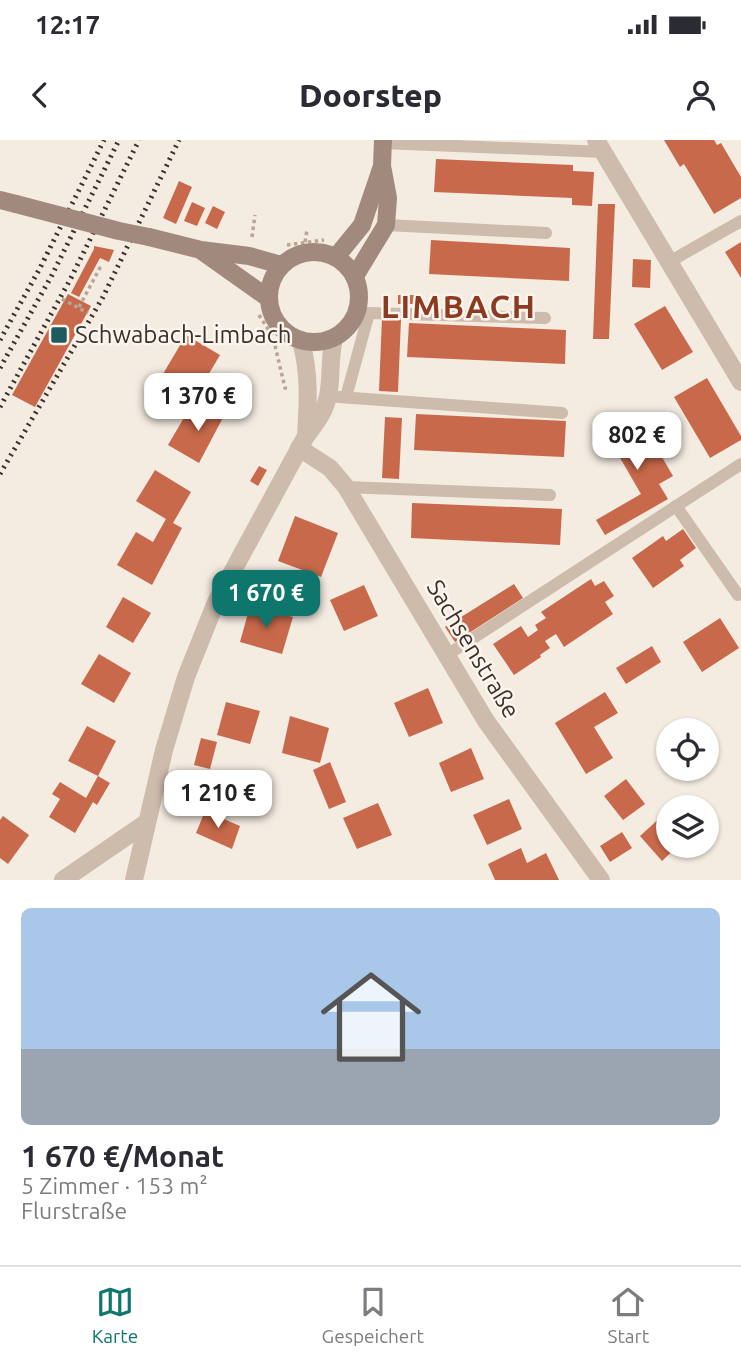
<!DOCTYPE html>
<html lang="de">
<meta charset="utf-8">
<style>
body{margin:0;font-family:Ubuntu,sans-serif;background:#f2f2f3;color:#2b2b33;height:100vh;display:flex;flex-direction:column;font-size:26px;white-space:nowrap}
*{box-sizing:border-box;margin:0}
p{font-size:23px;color:#7c7c81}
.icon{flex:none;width:38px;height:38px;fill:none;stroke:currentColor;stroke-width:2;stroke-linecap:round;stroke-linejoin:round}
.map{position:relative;height:740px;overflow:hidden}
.details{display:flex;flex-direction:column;background:#fff;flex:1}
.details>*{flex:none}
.tools{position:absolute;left:656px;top:578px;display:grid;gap:14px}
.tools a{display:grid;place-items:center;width:63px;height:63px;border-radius:50%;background:#fff;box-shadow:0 2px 5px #0004;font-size:35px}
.price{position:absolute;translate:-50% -60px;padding:0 16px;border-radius:14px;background:#fff;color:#222;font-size:23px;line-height:46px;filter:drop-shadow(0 2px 4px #0008)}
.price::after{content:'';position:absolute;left:50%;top:42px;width:21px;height:16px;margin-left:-10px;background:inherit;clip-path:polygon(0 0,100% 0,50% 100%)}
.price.active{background:#0f766e;color:#fff}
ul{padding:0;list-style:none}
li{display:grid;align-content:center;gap:14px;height:371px;padding:0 21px}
li span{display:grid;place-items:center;height:217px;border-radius:10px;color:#555}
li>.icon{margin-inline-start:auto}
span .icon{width:126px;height:126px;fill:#fffc;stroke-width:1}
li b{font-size:30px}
.status{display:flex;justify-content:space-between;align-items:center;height:49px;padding:0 35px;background:#fff;direction:ltr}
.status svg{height:19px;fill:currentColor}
header{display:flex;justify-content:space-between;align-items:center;height:91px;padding:0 21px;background:#fff;font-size:32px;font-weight:800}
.menu{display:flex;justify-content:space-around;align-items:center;height:98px;border-top:2px solid #e1e1e2;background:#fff;font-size:19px;color:#7c7c81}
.menu a{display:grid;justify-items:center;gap:4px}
.menu .active{color:#0f766e}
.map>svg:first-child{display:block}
</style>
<div class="status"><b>12:17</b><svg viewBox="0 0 49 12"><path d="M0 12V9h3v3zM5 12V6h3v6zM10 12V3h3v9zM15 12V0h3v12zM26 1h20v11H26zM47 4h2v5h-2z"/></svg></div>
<header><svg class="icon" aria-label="back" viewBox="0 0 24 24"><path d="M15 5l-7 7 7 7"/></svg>Doorstep<svg class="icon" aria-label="person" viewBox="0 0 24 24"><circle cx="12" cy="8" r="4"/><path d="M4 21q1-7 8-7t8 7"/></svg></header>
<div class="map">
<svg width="741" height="740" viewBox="0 0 741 740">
<rect width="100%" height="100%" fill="#f4ebe1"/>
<g fill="#c8694b">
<polygon points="664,0 714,0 717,5 721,3 741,37 741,58 714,74 684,24 680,27"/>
<polygon points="436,19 573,25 573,31 594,32 592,66 572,65 572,58 434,52"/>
<polygon points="179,41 192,47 176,84 163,78"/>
<polygon points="192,62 205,68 197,86 184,81"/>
<polygon points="598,64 615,64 609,199 593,199"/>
<polygon points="213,66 225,72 217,89 205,83"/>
<polygon points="431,100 570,108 569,141 429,134"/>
<polygon points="741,102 741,138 725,112"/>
<polygon points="94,106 114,110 109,122 100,118 79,157 71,153 94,109"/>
<polygon points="633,119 651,120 650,148 632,147"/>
<polygon points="68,154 91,166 35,267 12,255"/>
<rect x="398" y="155" width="17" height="9"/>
<polygon points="665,166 693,212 662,230 634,184"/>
<polygon points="382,178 401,179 398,252 379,251"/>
<polygon points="409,183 566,190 565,224 407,217"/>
<polygon points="186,195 220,215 197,254 163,234"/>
<polygon points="707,238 741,296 741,300 710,318 674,257"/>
<polygon points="211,261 227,270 199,323 168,305 185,276 198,283"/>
<polygon points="636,273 673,336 659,344 668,359 605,395 596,380 641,354 605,292"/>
<polygon points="416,274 566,281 564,317 414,310"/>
<polygon points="385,277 402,278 399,339 382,338"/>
<polygon points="259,326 267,330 258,346 250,341"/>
<polygon points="155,330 191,352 173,383 182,388 152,445 117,425 136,392 153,402 166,379 136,361"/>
<polygon points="412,363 562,369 560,405 411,398"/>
<polygon points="295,376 338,393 321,437 278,421"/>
<polygon points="683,389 696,408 680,420 684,426 653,448 632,418 663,396 666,401"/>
<polygon points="591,439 595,446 604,441 614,456 605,462 613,474 564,507 556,494 545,501 550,508 540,515 541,517 514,535 493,504 521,486 528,497 538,490 535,485 546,478 541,472"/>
<polygon points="514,444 523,458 455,502 445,487"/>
<polygon points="364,445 378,476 344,491 330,460"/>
<polygon points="288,447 310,454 305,473 283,467"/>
<polygon points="123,457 151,473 133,503 106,487"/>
<polygon points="250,466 293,477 282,514 240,502"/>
<polygon points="720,478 739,508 702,532 683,502"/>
<polygon points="652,506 661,522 626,544 616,528"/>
<polygon points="99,514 131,533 114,563 81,544"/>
<polygon points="428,548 443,583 409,597 394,563"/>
<polygon points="605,552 618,573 594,587 613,618 586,634 555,583"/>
<polygon points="226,562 260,571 250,604 217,595"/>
<polygon points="290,576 329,588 320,623 282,613"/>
<polygon points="87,586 116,601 98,636 68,621"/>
<polygon points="201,598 217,602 210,629 194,625"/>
<polygon points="471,608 484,639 451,652 439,623"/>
<polygon points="330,622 346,662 329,669 313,630"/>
<polygon points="98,636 110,643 97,665 93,662 75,693 49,677 60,659 52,654 60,642 86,658"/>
<polygon points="626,639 645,664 623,680 604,656"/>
<polygon points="509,659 522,689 487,705 473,675"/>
<polygon points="378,663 392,695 357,709 343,678"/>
<polygon points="205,671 240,686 232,709 196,693"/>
<polygon points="3,676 29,695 8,724 0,718 0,680"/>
<polygon points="662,676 668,683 668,705 679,705 662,721 640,696"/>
<polygon points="622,692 632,708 610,722 600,706"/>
<polygon points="521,708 527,723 546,713 559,740 495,740 488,724"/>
</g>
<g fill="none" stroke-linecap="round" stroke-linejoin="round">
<g stroke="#b9a596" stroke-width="3.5" stroke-dasharray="3.5 3.5" stroke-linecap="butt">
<polyline points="252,97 255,75"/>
<polyline points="305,102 307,90"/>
<polyline points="287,105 324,100"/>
<polyline points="62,159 88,173"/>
<polyline points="79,167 102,124"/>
<polyline points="259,175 273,197 285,248 290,249"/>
</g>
<g stroke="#cdbbac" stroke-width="12">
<polyline points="382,3 604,12"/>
<polyline points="386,85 546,93"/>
<polyline points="669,122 741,81"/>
<polyline points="339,257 562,273"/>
<polyline points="346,257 369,173 545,178"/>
<polyline points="346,347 550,355"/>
<polyline points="676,366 738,455"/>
<polyline points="447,515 741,324"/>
</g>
<g stroke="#cdbbac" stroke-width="18">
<polyline points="596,0 741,242"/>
<polyline points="299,308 330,328 346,347 486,581 601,740"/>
<polyline points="63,740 146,683"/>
</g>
<g stroke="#cdbbac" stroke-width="18">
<path d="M 301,201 C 310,234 308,263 306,296"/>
<path d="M 134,740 L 164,610 L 186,537 L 216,462 L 306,296 C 315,284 325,272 328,256 C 332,237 329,218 334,199"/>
</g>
<g stroke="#a18a7d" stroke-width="18">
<polyline points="0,60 16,64"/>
<polyline points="149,97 201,110 249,116 281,125"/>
<circle cx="314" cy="157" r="45"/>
<polyline points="203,112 268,158"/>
<polyline points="336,117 362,85 381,29"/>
<polyline points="355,136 386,85 388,58 382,26 383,0"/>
</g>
<g stroke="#3b302b" stroke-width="5" stroke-dasharray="2 5" stroke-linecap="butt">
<polyline points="0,200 40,128 104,0"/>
<polyline points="0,228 52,135 119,0"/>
<polyline points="0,267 71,138 139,0"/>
<polyline points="0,334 103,157 179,0"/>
</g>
<polyline stroke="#a18a7d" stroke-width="18" points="16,64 119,91 149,97"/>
</g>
<rect fill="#1f5a5e" stroke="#fbf5ee" stroke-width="2.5" x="50" y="186" width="18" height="18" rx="3.5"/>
<g text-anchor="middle" stroke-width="5" stroke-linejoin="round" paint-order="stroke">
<g font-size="24" fill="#3b302b" stroke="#fbf5ee" text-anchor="start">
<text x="75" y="203">Schwabach-Limbach</text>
</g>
<g font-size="24" fill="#3b302b" stroke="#fbf5ee">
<text transform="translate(473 509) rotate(59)" y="8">Sachsenstraße</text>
</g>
<g font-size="32" font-weight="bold" letter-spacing="2" fill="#8c3b22" stroke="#fbf5ee">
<text x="459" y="178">LIMBACH</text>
</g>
</g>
</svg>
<div class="tools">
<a><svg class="icon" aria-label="locate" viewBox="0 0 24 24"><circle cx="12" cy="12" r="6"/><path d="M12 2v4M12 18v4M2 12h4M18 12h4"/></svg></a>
<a><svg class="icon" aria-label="layers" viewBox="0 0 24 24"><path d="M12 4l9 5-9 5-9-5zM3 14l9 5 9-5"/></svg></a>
</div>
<b class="price" style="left:198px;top:293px">1 370 €</b>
<b class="price" style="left:637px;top:332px">802 €</b>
<b class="price active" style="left:266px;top:490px">1 670 €</b>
<b class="price" style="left:218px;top:690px">1 210 €</b>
</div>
<section class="details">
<ul>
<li><span style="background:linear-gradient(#a9c7e8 65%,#9aa5b1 0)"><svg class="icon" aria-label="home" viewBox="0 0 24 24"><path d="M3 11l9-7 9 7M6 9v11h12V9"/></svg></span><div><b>1 670 €/Monat</b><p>5 Zimmer · 153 m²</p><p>Flurstraße</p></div></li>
</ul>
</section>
<nav class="menu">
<a class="active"><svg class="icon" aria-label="map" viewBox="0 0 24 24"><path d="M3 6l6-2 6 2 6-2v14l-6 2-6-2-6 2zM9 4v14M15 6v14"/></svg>Karte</a>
<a><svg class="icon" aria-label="saved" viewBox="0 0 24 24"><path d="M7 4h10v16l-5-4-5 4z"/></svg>Gespeichert</a>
<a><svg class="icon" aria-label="home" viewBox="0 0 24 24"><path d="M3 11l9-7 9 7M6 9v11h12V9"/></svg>Start</a>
</nav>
